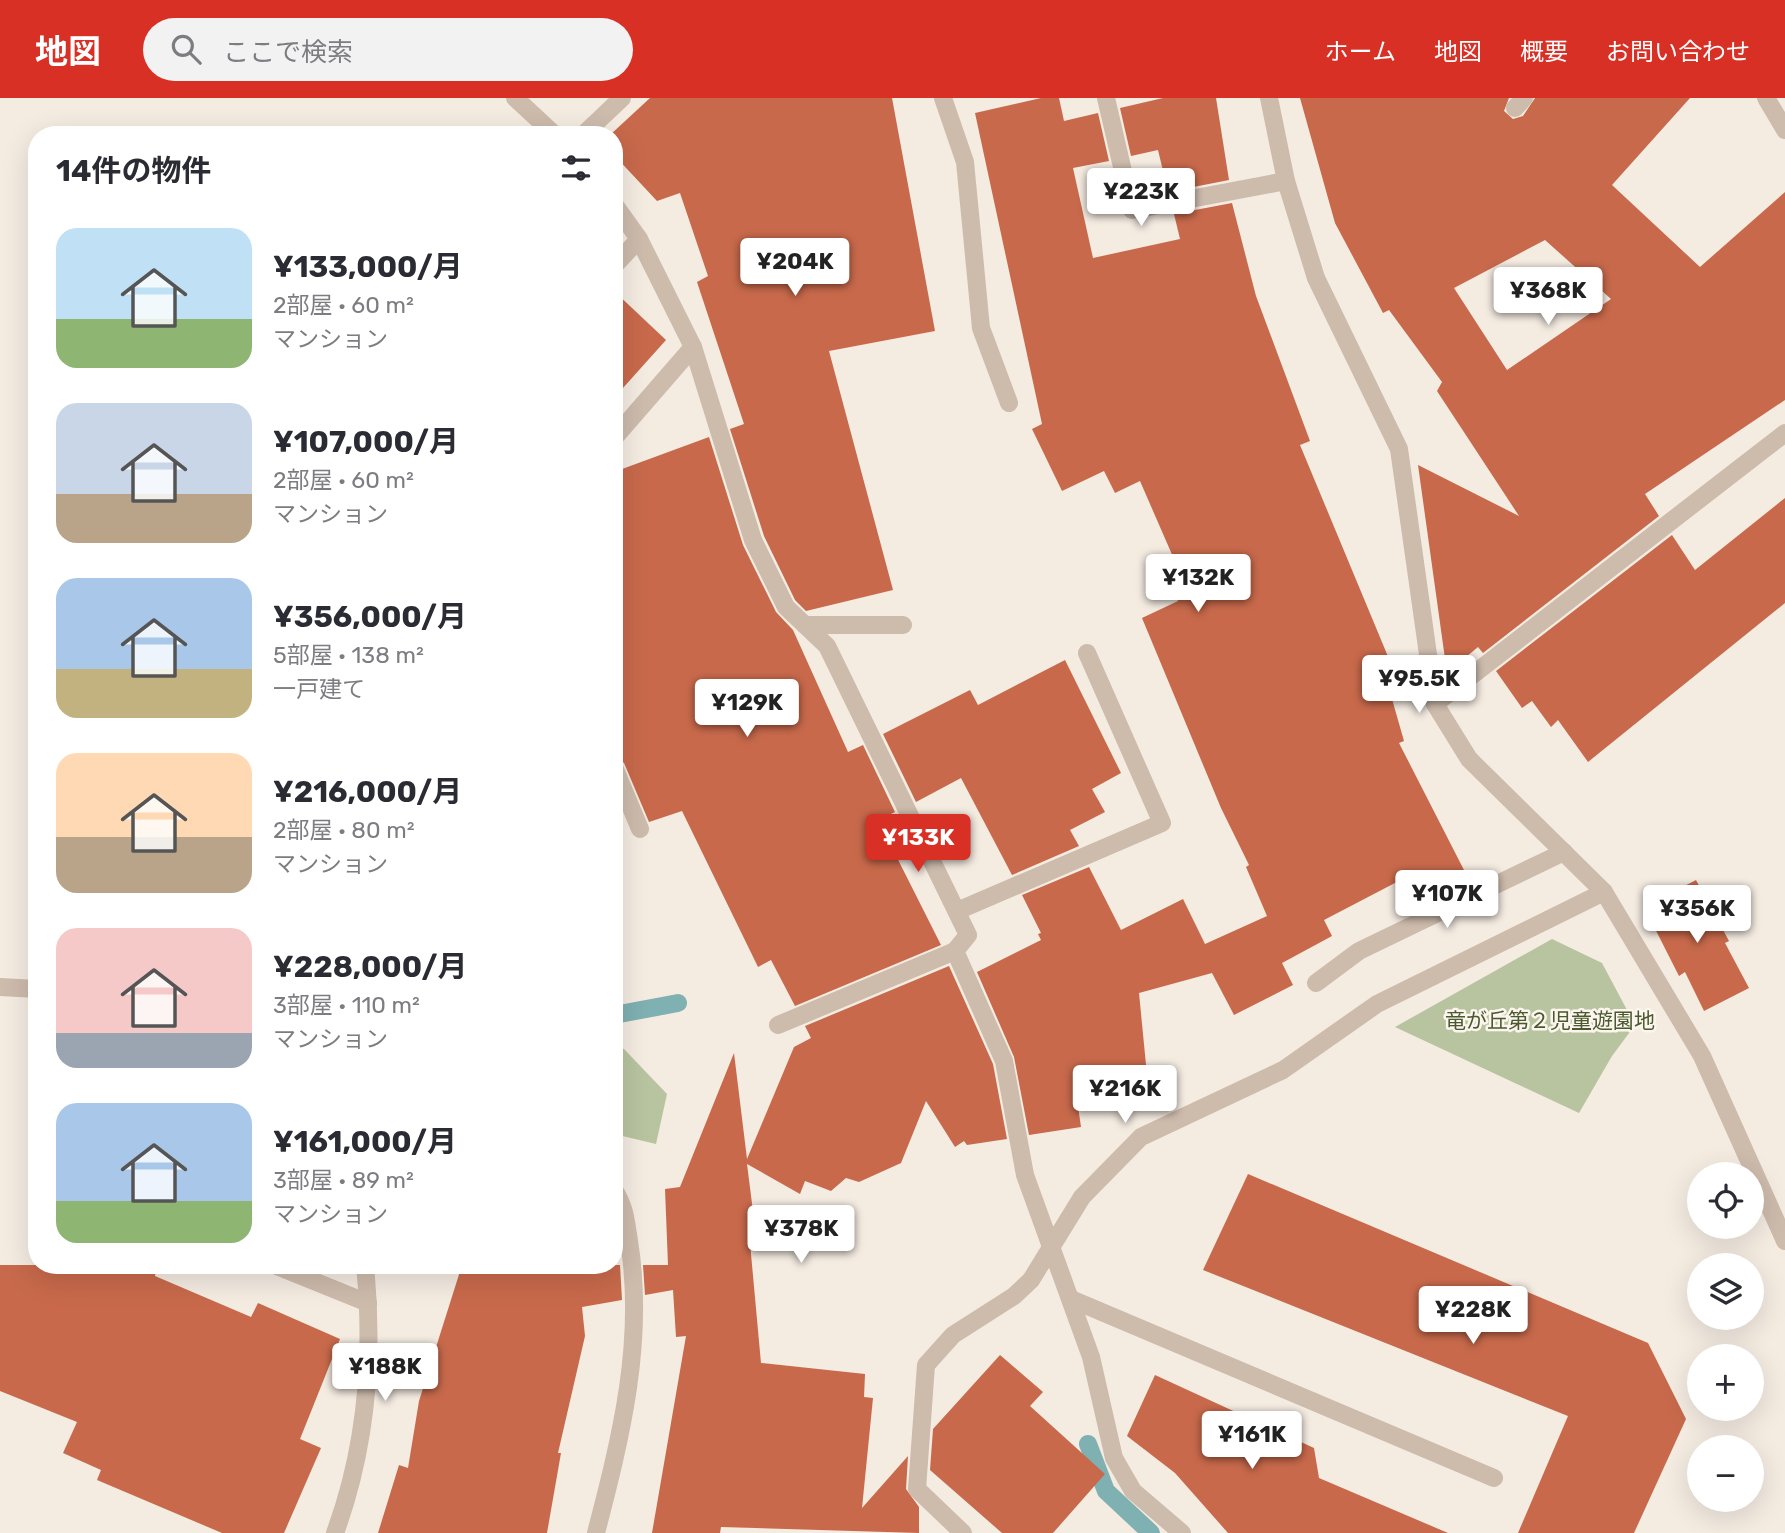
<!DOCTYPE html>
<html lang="ja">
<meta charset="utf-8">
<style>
body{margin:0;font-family:Rubik,"Noto Sans JP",sans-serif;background:#f2f2f3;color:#2b2b33;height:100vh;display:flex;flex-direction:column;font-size:26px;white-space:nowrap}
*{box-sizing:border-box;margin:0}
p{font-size:23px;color:#7c7c81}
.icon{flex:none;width:38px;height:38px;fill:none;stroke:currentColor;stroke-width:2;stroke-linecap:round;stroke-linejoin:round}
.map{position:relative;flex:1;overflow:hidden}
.side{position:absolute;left:28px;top:28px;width:595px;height:1148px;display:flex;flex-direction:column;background:#fff;border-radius:28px;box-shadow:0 7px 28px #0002}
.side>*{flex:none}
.fabs{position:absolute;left:1687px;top:1064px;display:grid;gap:14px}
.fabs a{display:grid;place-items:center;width:77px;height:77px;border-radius:50%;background:#fff;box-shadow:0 7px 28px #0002;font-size:35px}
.price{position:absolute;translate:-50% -60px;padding:0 16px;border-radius:7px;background:#fff;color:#222;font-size:23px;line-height:46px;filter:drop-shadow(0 2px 4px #0008)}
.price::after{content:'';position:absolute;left:50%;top:42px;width:21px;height:16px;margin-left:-10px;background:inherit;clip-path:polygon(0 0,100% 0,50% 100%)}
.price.on{background:#d93025;color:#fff}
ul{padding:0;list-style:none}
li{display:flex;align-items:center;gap:21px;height:175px;padding:0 28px}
li span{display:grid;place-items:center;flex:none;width:196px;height:140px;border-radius:21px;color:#555}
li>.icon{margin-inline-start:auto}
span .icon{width:84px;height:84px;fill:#fffc;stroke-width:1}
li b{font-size:30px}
h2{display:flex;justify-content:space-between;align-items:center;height:84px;padding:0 28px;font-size:30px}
header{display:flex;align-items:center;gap:42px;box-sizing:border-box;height:98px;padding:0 35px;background:#d93025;color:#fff}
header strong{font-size:33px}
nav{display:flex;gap:38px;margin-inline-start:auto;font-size:24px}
.search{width:490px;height:63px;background:#f2f2f3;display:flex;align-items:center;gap:18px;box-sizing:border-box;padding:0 24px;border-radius:38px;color:#7c7c81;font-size:26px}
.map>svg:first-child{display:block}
</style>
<header>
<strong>地図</strong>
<div class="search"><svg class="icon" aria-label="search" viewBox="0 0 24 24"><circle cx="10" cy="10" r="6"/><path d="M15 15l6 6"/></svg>ここで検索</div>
<nav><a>ホーム</a><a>地図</a><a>概要</a><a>お問い合わせ</a></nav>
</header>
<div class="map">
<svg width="1785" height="1435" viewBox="0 0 1785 1435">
<rect width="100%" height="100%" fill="#f4ebe1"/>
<g fill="#b8c4a0">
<polygon points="1552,841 1602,865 1635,927 1612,958 1579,1015 1395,929"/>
<polygon points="614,949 624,951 667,996 656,1046 614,1036"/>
</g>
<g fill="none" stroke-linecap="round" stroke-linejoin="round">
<g stroke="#7fb0b2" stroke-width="18">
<polyline points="614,917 678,905"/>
<polyline points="1088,1346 1106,1393 1151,1435"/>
</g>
</g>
<g fill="#c8694b" fill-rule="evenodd">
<polygon points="650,0 892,0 935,233 829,253 893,492 806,513 795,502 764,438 730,331 744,326 697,184 708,178 680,95 657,103 614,57 614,37 610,37"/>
<polygon points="1041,0 1059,0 1064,23 1098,15 1109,63 1073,70 1093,160 1180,141 1174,116 1232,105 1256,198 1310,343 1300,347 1404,597 1392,601 1404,643 1399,645 1465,774 1427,794 1416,774 1324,822 1332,838 1282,865 1293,887 1234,917 1212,875 1139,895 1147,977 1075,988 1081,1029 1029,1037 1014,959 977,874 1041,842 1038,836 1041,835 1022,797 1089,769 1121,832 1183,801 1205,846 1267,818 1246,769 1249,767 1221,710 1142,520 1178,503 1165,473 1177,468 1140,383 1115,395 1104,373 1062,393 1032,331 1042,326 975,15"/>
<polygon points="1163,0 1216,0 1229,82 1168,94 1158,52 1131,58 1120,10"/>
<path d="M 1300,0 L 1509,0 L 1504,13 L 1513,21 L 1523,18 L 1535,0 L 1690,0 L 1612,87 L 1700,169 L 1785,94 L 1785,302 L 1645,396 L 1659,418 L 1483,555 L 1478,549 L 1447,575 L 1418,367 L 1519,418 L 1437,293 L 1442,284 L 1389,212 L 1383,215 L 1335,125 ZM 1545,142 L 1611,201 L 1507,272 L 1454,190 Z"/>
<polygon points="614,193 666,242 614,300"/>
<polygon points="709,339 743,447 776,514 793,532 848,654 863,647 895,714 878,722 941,847 795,908 771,862 758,869 682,713 649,724 624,665 614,658 614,374"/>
<polygon points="1785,400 1785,505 1588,664 1558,622 1551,629 1532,603 1522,610 1496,573 1672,437 1695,472"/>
<polygon points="1065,562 1121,675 1092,691 1105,714 1070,732 1079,748 1012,777 961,680 916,704 883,636 970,592 978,607"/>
<polygon points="1696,782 1729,843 1725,845 1749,890 1704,913 1685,874 1679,878 1644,809"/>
<polygon points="949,868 993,966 1007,1041 967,1047 964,1043 955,1049 926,1003 901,1065 859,1084 846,1080 831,1093 805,1083 800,1096 747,1066 757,1145 750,1145 761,1265 865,1276 864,1299 873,1300 862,1410 908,1358 906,1391 919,1409 919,1435 721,1429 720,1435 652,1435 686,1238 676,1239 673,1192 645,1197 643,1167 668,1167 665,1091 680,1089 734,955 747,1061 794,949 811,940 805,928"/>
<polygon points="1248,1076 1648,1245 1686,1321 1634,1435 1518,1435 1568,1318 1203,1172"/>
<polygon points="0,1167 157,1167 155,1178 251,1219 258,1205 340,1241 300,1341 321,1350 284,1435 222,1435 97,1382 101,1372 63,1355 77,1324 0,1293"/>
<polygon points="462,1167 620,1167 622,1202 582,1209 585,1238 558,1355 561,1355 547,1435 378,1435 399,1367 408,1370 419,1303"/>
<polygon points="1000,1257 1043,1294 1030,1308 1105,1376 1053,1435 1002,1435 930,1372 933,1331"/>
<polygon points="1155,1277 1314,1350 1319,1380 1448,1435 1228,1435 1175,1375 1127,1338"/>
</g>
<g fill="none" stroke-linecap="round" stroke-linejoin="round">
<g stroke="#cdbbac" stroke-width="18">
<polyline points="943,0 965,64 981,230 1009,305"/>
<polyline points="1515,10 1524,0"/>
<polyline points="583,37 622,0"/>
<polyline points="614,168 639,141"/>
<polyline points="614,340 693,249"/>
<polyline points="805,527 903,527"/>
<polyline points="614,669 640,731"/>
<polyline points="957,813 1162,725 1087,555"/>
<polyline points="778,927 955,853"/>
<polyline points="274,1167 368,1205"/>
<polyline points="1071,1201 1494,1380"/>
</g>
<g stroke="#cdbbac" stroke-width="18">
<polyline points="515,0 555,37"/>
<polyline points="1106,0 1132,112 1286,83"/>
<polyline points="1269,0 1286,83 1316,180 1399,351 1435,606 1469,661 1604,794 1702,958 1785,1143"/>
<polyline points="1766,0 1785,32"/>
<polyline points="614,106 639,141 693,249 753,442 786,509 827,548 968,837 955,853 1004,963 1025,1077 1091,1259 1114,1360 1133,1393 1182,1435"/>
<polyline points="1435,606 1785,335"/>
<polyline points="1316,885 1359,853 1564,754"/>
<polyline points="0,889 37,891"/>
<path d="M 335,1435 C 367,1348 374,1259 365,1167"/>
<path d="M 596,1435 C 621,1339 645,1243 629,1143 C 626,1124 625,1108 614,1092"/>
<polyline points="963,1435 917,1391 926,1267 953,1237 1014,1198 1031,1182 1082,1099 1141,1039 1283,972 1377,906 1604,794"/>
</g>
</g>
<g text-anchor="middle" stroke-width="5" stroke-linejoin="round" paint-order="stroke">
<g font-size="21" fill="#4a5a2e" stroke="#fbf5ee">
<text x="1550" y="930">竜が丘第２児童遊園地</text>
</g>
</g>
</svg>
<div class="fabs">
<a><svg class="icon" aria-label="locate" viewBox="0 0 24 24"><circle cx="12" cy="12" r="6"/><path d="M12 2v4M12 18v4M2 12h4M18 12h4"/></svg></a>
<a><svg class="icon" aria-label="layers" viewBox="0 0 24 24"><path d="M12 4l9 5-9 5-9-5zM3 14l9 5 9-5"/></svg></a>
<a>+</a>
<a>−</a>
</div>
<b class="price" style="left:1141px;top:130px">¥223K</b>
<b class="price" style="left:795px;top:200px">¥204K</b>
<b class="price" style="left:1548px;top:229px">¥368K</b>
<b class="price" style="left:1198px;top:516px">¥132K</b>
<b class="price" style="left:1419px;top:617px">¥95.5K</b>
<b class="price" style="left:747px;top:641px">¥129K</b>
<b class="price on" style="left:918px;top:776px">¥133K</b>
<b class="price" style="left:1447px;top:832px">¥107K</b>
<b class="price" style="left:1697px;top:847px">¥356K</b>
<b class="price" style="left:1125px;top:1027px">¥216K</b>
<b class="price" style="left:801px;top:1167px">¥378K</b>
<b class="price" style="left:1473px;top:1248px">¥228K</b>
<b class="price" style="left:385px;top:1305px">¥188K</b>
<b class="price" style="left:1252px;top:1373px">¥161K</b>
<section class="side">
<h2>14件の物件<svg class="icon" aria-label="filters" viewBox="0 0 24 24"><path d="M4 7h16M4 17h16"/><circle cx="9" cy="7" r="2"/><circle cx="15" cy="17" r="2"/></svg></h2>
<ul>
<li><span style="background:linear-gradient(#bfe0f5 65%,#8fb573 0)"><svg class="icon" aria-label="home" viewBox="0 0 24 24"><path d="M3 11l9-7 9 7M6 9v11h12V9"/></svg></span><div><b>¥133,000/月</b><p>2部屋 · 60 m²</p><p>マンション</p></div></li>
<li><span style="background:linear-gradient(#c9d6e8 65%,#b9a48a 0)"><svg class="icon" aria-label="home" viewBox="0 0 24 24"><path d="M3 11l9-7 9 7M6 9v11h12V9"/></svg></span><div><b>¥107,000/月</b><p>2部屋 · 60 m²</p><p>マンション</p></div></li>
<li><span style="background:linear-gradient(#a9c7e8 65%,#c2b280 0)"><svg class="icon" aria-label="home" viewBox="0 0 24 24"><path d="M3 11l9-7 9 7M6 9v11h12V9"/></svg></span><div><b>¥356,000/月</b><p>5部屋 · 138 m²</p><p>一戸建て</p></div></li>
<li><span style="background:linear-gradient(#ffd9b3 60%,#b9a48a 0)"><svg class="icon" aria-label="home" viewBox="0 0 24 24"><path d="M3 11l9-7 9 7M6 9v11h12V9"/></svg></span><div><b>¥216,000/月</b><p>2部屋 · 80 m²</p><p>マンション</p></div></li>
<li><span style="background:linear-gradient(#f6c9c9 75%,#9aa5b1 0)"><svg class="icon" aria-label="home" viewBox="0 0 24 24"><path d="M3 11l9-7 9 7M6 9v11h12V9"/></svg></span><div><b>¥228,000/月</b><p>3部屋 · 110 m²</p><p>マンション</p></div></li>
<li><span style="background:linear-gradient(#a9c7e8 70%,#8fb573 0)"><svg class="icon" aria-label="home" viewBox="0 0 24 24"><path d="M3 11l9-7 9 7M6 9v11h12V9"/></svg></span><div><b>¥161,000/月</b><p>3部屋 · 89 m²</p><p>マンション</p></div></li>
</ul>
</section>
</div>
